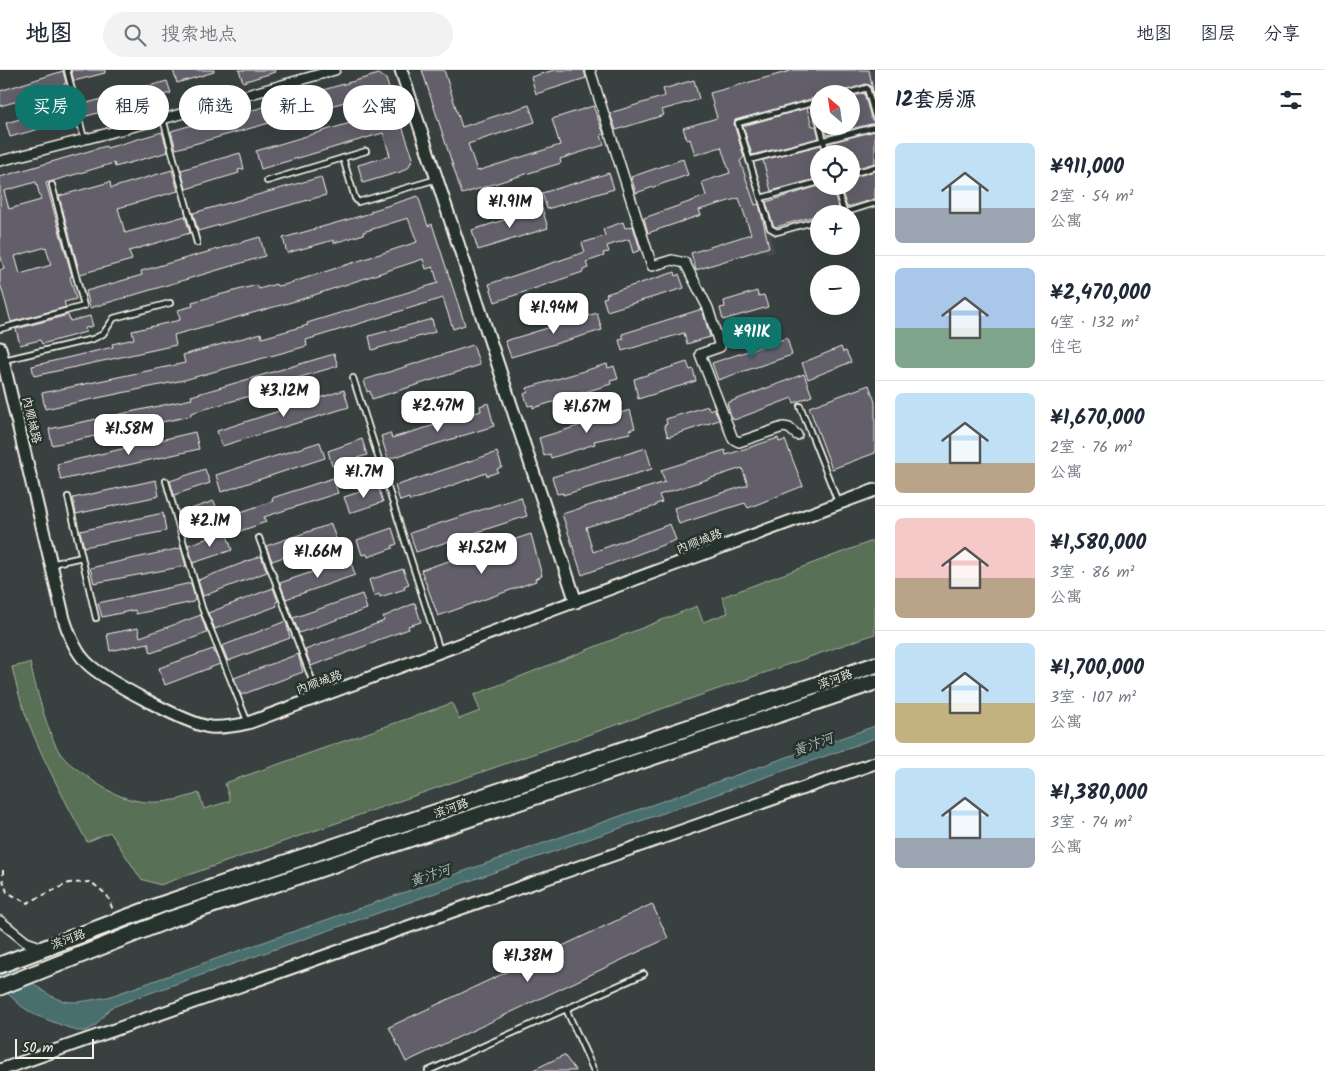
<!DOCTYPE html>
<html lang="zh">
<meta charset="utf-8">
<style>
body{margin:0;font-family:Kalam,"LXGW WenKai TC",sans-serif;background:#f2f2f3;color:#1f2937;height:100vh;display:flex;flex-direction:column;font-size:19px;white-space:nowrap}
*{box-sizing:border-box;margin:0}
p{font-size:16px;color:#747a83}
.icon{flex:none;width:28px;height:28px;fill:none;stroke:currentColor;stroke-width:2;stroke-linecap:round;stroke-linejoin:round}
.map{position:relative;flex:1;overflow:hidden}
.details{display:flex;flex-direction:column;background:#fff;width:450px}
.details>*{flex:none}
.guide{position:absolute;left:15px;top:15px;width:475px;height:45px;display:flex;gap:10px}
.needle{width:32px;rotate:331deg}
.fabs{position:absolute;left:810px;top:15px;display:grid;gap:10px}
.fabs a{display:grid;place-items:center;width:50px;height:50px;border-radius:50%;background:#fff;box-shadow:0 5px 20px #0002;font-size:25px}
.scale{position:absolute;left:15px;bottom:12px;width:79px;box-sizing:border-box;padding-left:5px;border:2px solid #f4f1e8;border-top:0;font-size:14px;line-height:18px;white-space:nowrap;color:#f4f1e8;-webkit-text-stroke:4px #26332d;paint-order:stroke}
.price{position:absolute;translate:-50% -42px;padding:0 11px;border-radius:10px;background:#fff;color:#222;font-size:16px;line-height:32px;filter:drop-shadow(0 1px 2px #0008)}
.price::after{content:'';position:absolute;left:50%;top:30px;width:15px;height:11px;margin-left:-8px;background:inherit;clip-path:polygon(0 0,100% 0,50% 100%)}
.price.selected{background:#0f766e;color:#fff}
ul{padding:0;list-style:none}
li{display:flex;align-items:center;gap:15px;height:125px;padding:0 20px}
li+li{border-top:1px solid #e0e1e3}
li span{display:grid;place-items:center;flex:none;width:140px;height:100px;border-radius:8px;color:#555}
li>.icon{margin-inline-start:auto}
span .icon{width:60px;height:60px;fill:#fffc;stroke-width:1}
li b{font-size:21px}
h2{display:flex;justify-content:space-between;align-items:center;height:60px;padding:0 20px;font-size:21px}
.chip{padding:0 18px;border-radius:22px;background:#fff;box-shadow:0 5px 20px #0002;font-size:18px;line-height:45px}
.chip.selected{background:#0f766e;color:#fff}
header{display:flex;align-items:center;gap:30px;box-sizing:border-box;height:70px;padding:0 25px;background:#fff;border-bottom:1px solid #e0e1e3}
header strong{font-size:24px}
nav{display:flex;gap:28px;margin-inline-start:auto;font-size:18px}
.search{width:350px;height:45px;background:#f2f2f3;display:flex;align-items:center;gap:12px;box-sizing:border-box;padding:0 18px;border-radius:28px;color:#747a83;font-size:19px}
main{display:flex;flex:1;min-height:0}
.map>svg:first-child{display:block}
</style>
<header>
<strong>地图</strong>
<div class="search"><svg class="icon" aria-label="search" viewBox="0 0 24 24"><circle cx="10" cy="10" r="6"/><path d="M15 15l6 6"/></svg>搜索地点</div>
<nav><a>地图</a><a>图层</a><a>分享</a></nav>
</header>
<main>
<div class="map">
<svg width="875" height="1001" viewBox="0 0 875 1001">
<rect width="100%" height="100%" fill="#384040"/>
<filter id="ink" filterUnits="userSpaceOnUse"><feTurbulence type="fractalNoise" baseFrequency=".02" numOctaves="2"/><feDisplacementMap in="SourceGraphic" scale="10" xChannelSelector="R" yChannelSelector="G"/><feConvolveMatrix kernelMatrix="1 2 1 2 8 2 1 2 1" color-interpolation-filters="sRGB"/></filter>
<g filter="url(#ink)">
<path fill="#45494d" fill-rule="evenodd" d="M 871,0 L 875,0 L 875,138 L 851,145 L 819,144 L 819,154 L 771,168 L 775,182 L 766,184 L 717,41 ZM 819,24 L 851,24 L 851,56 L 819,56 ZM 819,84 L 851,84 L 851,116 L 819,116 Z"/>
<path fill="#586f54" stroke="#a6b09e" d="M 875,470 L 875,564 L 160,815 L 141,809 L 110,762 L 87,772 C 57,715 25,660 12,597 L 30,593 C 35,614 48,665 60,683 C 66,692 77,699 85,705 C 124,735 154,739 199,723 L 204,739 L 230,731 L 225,713 L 452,633 L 459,649 L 480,641 L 474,625 L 697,536 L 703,552 L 728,543 L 722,527 Z"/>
<path fill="#4a6e6e" stroke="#8ea29f" d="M 875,656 L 875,668 L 840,681 L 136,928 L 110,938 L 95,956 L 86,961 L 77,961 L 35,945 L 21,936 L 0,916 L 0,885 C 20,899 40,925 64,931 C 78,934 94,929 108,927 Z"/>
<g fill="#625f6b" stroke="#f4f1e8" fill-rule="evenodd">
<polygon points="71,0 105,0 105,3 74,11"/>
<polygon points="173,0 214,0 214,2 177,13"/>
<polygon points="239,0 275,0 275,2 243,12"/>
<polygon points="422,0 444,0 462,57 529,35 535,52 468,74 477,101 560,75 552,49 593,36 604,64 601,65 604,75 560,89 561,93 462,124"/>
<polygon points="554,0 584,0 586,8 536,24 531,7"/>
<polygon points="794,0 869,0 875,32 871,16 866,14 834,24 819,24 819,27 735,50 734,54 744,87 740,91 755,135 759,134 769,177 696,200 691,183 751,164 739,128 699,140 701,145 648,163 644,148 706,126 702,112 730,103 721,77 695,85 690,69 687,70 683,58 717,48 710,23"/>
<polygon points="63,1 66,13 64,14 75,49 10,67 6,53 62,37 58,20 0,36 0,21"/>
<polygon points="379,4 386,9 413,88 408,98 400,102 363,113 358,95 390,86 383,63 261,99 256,81 377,45 370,25 176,79 171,61 231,44 232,46"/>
<polygon points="694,10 699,29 662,40 664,45 616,60 610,43 665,26 663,19"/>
<polygon points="167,11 171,23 83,47 80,35"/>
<polygon points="864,23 871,48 875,53 827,65 824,56 851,56 851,27"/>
<polygon points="807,38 812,56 816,56 819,68 752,85 743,56"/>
<polygon points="875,61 875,93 851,100 851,84 831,84 829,73"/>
<path d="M 162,62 L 168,82 L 115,97 L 114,93 L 46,113 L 72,206 L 70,207 L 76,229 L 64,232 L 66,237 L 11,252 L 0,213 L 0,200 L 4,198 L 0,184 L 0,107 L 106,76 L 107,78 ZM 36,112 L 41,130 L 9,139 L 4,121 ZM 46,177 L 51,195 L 20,204 L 15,186 Z"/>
<polygon points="821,75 823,84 819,84 819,108 771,121 763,90"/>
<polygon points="240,83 244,99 238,100 239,103 186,119 181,100"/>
<polygon points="683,89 688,105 636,123 631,107"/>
<polygon points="172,100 178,121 118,138 125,163 185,146 190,163 129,181 132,190 80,204 59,126 110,112 111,118"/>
<polygon points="875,101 875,129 847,137 840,116 851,116 851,108"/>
<polygon points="609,103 614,119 547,139 542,123"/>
<polygon points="321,107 326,125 198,161 193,143"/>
<polygon points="819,116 832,116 839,139 776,157 773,155 766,132"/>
<polygon points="418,126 428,156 432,154 465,255 453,259 443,228 306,270 307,276 184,310 45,339 42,323 185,293 183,285 261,263 262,268 308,255 307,253 438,213 433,197 426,199 423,189 299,230 174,265 176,275 34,306 32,296 113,277 112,274 134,269 132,261 180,250 178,240 193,236 192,232 257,215 259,219 276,214 277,216 284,215 417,172 408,148 363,162 364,164 334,173 334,170 287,183 283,168 371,143 371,141"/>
<polygon points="542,138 548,158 478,180 472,160"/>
<polygon points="623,152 625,158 633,156 640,180 633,183 629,169 607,176 609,182 603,183 604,186 586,192 588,198 583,200 583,202 495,232 489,214 585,182 582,173 605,166 603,159"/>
<polygon points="260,167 265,186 90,238 86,221 142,205 141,201"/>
<polygon points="675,202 676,206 679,204 684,218 607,241 603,228 607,227 606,224"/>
<polygon points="757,221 758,226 764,225 768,237 723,250 720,238 725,237 724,231"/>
<polygon points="702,239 710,267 687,274 684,263 622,281 619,270 624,269 622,264"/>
<polygon points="597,243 602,260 511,287 505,271"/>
<polygon points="68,245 70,251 90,246 93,256 85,258 86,262 42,274 40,270 20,275 16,259"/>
<polygon points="432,249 435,262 372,280 369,266"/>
<polygon points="787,268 792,285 718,310 712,293"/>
<polygon points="473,275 480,295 372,329 370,321 367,322 364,310"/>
<polygon points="841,277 843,282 846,281 851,292 808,309 802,293"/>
<polygon points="334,284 338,296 280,313 281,317 191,343 191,346 52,375 49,359 192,329 191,326"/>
<polygon points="687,292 690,300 693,299 696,311 638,329 634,309"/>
<polygon points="607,294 608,298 614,296 618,309 610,311 611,314 533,338 533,335 528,336 524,324 528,322 527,318"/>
<polygon points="804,304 812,326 794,333 792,328 734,350 731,346 727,333"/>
<polygon points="869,315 875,332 875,383 832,399 809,337"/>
<polygon points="344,320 349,337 222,376 217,361"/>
<polygon points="488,333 494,356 388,389 381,366 390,363 392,368 481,341 480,336"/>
<polygon points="708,336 709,340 714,338 719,350 668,367 664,355 667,354 666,349"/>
<polygon points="630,340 635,358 629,360 630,363 594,371 595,374 551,388 550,384 544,386 539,368"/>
<polygon points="195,362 199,379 61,410 57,394"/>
<polygon points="778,368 779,372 785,370 803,416 748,438 745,433 679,454 674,438 748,415 742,398 659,425 662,432 656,434 656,436 586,457 593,482 670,454 676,470 582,505 562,444 665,412 661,400 725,380 726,385"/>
<polygon points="362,369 367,385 332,396 328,381"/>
<polygon points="320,372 325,388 221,422 216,405"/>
<polygon points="646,378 652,399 563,425 563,423 557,424 552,407"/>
<polygon points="497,382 502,397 497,399 498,402 487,406 486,403 410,431 409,428 400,431 395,416"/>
<polygon points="205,399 210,413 174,425 170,411"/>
<polygon points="333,408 338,423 264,447 266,452 229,465 223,448 273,431 272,428"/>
<polygon points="156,410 159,426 76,444 73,428"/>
<polygon points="378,416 383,432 350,443 344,427"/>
<polygon points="521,427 527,446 416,482 410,463"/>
<polygon points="214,431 219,446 184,458 179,443"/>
<polygon points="163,443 166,461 84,477 80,461"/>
<polygon points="331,454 336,469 272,491 266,476"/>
<polygon points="392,458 397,474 392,476 393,478 368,487 367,484 362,485 357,470"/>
<polygon points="226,462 232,480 193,493 188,475"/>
<polygon points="531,464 542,506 535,509 536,511 438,546 421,500"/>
<polygon points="181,478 186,496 94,513 90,498"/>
<polygon points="261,486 267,502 203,526 198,510"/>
<polygon points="350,489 355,505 286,529 280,513"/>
<polygon points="403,499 409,514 404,516 405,519 380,527 379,524 374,526 369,510"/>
<polygon points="191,513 195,529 193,532 136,544 135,540 102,547 98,533"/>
<polygon points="273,518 278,531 276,532 277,536 215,559 208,543"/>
<polygon points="362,524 367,539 299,563 293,548"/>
<polygon points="415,533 421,552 408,556 409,559 375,571 376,572 311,596 305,580 384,551 383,547"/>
<polygon points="201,545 207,563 151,583 148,573 110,581 107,564 138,558 140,567"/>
<polygon points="286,551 290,568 228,591 222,576"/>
<polygon points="213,579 220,594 165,615 159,598"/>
<polygon points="298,584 303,602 241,625 234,608"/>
<polygon points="652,834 668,868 406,992 389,957"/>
<polygon points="564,985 576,1001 531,1001"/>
</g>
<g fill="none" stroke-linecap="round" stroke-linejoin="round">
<g stroke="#f4f1e8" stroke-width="8">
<g id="service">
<polyline points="67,0 84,69"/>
<polyline points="845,24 867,18 875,47"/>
<polyline points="819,31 738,53 770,158 777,162 819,150"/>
<polyline points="813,32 819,52"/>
<polyline points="163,49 197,173"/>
<polyline points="820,56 827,84"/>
<polyline points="343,88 355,128 358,132 437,109"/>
<polyline points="749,90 875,57"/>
<polyline points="851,104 875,97"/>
<polyline points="267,111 366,81"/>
<polyline points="836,116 844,142"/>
<polyline points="761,128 819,112"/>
<polyline points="840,144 875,133"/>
<polyline points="0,259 84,236 52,115"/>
<polyline points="4,290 93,269 103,264 114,248 170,233"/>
<polyline points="353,308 440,581"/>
<polyline points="800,336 838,432"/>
<polyline points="166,411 202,538 248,653"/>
<polyline points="68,427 96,548"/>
<polyline points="259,468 318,626"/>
<polyline points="51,494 82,487"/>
<polyline points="566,939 594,1001"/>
<polyline points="428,1001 644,904"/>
</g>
</g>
<g stroke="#f4f1e8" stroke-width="12">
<g id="minor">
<polyline points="590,0 652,196 672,190 685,193 708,238 720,277 700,284 733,369 739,372 783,357 789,358 797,365"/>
<polyline points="0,91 163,49 335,0"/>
<polyline points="0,851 26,872 43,878"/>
</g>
</g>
<g stroke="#f4f1e8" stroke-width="15">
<g id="tertiary">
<polyline points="401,0 576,532"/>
<path d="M 0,278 L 64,549 C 69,564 75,581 87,593 C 104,610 187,654 210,657 C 223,658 235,656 248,653 L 875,420"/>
<polyline points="0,1000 875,693"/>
</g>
</g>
<g stroke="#f4f1e8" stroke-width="19">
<g id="primary">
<polyline points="0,895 163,834 875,595"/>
<polyline points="0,917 171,849 875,612"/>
</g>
</g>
<polyline stroke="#f4f1e8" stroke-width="2" stroke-dasharray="5 4" stroke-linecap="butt" points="3,800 3,810 7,822 27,833 69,813 91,812 107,825 113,840"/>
<use href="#service" stroke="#26332d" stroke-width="4.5"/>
<use href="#minor" stroke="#26332d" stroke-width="9"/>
<use href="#tertiary" stroke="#26332d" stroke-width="11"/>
<use href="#primary" stroke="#26332d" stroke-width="15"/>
</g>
</g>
<g text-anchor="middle" stroke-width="5" stroke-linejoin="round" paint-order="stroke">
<g font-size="12" fill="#f4f1e8" stroke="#26332d">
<text transform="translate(32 350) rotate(77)" y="4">内顺城路</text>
<text transform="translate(699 471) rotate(-21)" y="4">内顺城路</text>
<text transform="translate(835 609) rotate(-19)" y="4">滨河路</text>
<text transform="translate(319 612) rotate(-20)" y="4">内顺城路</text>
<text transform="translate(451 738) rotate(-19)" y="4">滨河路</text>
<text transform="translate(68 869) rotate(-20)" y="4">滨河路</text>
</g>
<g font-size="14" font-style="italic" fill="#b0bdb7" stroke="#26332d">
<text transform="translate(813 674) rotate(-20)" y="5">黄汴河</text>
<text transform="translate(430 805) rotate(-19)" y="5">黄汴河</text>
</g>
</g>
</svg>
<div class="fabs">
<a><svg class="needle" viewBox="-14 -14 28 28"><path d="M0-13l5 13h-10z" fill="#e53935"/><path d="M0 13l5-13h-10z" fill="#747a83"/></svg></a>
<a><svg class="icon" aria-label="locate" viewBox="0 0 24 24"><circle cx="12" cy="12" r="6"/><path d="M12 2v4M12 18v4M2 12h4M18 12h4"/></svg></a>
<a>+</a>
<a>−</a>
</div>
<div class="scale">50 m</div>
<b class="price" style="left:510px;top:159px">¥1.91M</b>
<b class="price" style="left:554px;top:265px">¥1.94M</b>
<b class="price selected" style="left:752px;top:289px">¥911K</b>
<b class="price" style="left:284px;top:348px">¥3.12M</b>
<b class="price" style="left:438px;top:363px">¥2.47M</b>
<b class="price" style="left:587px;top:364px">¥1.67M</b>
<b class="price" style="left:129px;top:386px">¥1.58M</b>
<b class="price" style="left:364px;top:429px">¥1.7M</b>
<b class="price" style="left:210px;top:478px">¥2.1M</b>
<b class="price" style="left:482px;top:505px">¥1.52M</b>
<b class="price" style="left:318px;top:509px">¥1.66M</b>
<b class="price" style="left:528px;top:913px">¥1.38M</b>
<div class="guide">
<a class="chip selected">买房</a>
<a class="chip">租房</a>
<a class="chip">筛选</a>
<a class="chip">新上</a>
<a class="chip">公寓</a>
</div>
</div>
<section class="details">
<h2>12套房源<svg class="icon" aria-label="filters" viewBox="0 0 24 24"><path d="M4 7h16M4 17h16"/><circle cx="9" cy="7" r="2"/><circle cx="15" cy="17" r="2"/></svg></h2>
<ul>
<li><span style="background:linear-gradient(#bfe0f5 65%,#9aa5b1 0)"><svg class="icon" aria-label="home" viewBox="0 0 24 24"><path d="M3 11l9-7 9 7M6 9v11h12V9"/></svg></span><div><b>¥911,000</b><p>2室 · 54 m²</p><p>公寓</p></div></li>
<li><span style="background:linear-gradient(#a9c7e8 60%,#7fa58c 0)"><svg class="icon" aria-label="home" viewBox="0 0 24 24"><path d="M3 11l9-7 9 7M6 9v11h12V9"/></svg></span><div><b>¥2,470,000</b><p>4室 · 132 m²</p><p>住宅</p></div></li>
<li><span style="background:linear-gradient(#bfe0f5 70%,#b9a48a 0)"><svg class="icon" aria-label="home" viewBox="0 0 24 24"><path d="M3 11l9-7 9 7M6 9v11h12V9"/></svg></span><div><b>¥1,670,000</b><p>2室 · 76 m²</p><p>公寓</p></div></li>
<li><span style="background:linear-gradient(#f6c9c9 60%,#b9a48a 0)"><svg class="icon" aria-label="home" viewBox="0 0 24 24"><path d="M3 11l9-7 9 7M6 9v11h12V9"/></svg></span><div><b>¥1,580,000</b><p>3室 · 86 m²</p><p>公寓</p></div></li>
<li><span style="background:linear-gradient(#bfe0f5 60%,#c2b280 0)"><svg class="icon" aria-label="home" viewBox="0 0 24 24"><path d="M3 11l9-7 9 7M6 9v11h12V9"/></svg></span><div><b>¥1,700,000</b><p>3室 · 107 m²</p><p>公寓</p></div></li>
<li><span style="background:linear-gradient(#bfe0f5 70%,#9aa5b1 0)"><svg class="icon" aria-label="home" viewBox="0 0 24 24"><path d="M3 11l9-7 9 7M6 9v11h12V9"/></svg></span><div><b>¥1,380,000</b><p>3室 · 74 m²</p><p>公寓</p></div></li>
</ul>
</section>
</main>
